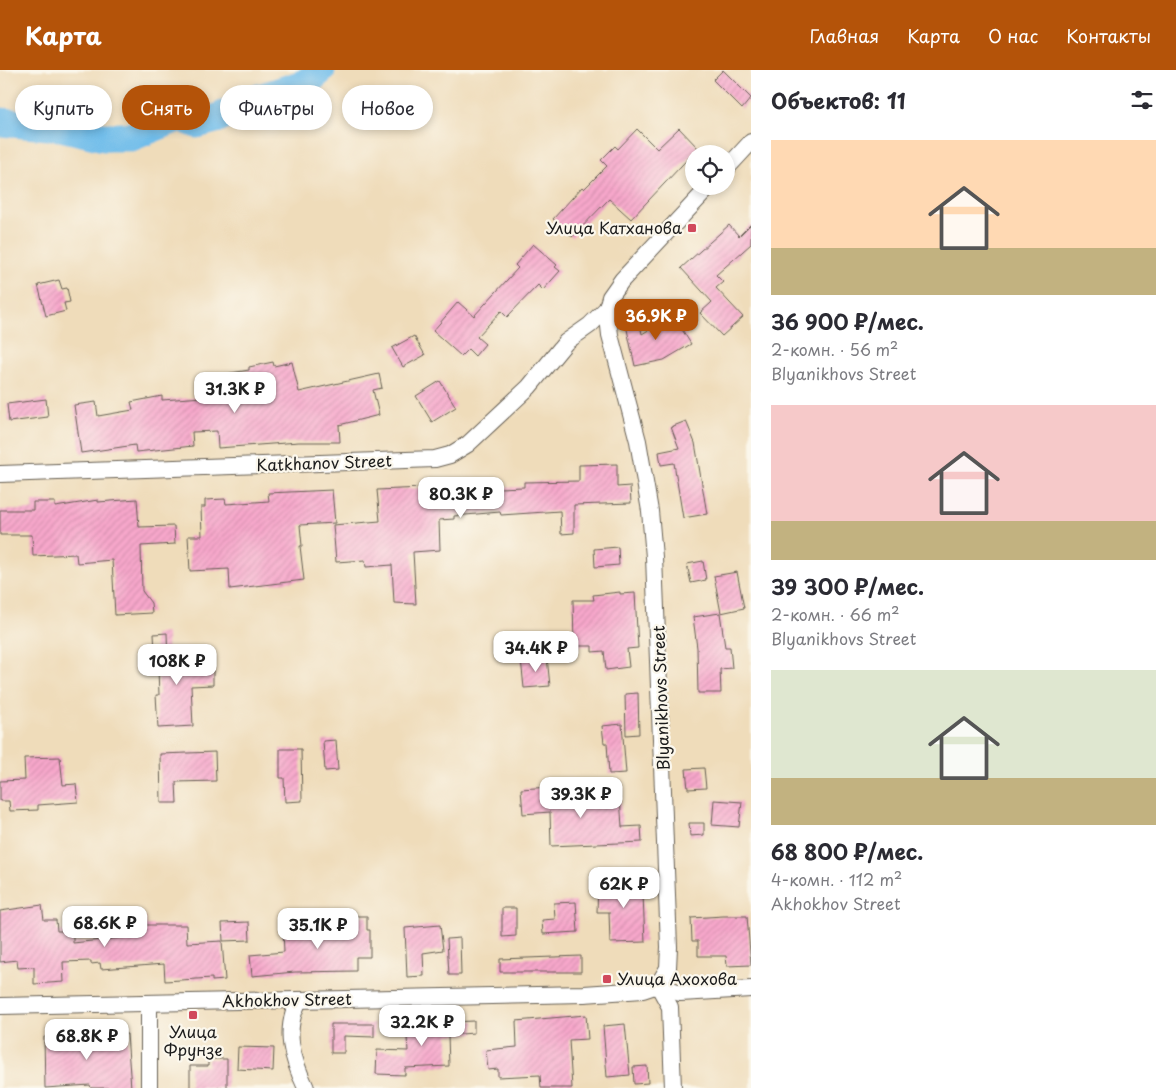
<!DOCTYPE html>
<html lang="ru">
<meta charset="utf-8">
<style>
body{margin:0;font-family:"Playpen Sans",sans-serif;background:#f2f2f3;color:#2b2b33;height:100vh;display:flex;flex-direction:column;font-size:19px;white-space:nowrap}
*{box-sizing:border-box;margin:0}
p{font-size:16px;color:#7c7c81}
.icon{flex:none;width:28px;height:28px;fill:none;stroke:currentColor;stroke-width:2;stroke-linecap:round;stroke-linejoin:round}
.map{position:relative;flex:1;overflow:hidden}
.drawer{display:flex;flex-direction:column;background:#fff;width:425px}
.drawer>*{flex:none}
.banner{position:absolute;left:15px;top:15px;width:475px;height:45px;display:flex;gap:10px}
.buttons{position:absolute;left:685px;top:75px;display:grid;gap:10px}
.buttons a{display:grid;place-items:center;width:50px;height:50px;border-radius:50%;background:#fff;box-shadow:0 2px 8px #0003;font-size:25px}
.price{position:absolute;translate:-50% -42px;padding:0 11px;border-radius:10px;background:#fff;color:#222;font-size:16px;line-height:32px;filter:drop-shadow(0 1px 2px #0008)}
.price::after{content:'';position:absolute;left:50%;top:30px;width:15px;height:11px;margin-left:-8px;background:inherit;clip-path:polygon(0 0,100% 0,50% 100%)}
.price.current{background:#b45309;color:#fff}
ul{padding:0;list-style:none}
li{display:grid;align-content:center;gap:10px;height:265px;padding:0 20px}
li span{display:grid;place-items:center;height:155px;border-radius:0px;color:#555}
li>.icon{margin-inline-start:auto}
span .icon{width:90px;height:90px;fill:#fffc;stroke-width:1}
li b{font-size:21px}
h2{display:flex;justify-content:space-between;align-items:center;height:60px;padding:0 20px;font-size:21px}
.tag{padding:0 18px;border-radius:22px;background:#fff;box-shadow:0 2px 8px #0003;font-size:18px;line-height:45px}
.tag.current{background:#b45309;color:#fff}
header{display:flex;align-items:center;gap:30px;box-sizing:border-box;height:70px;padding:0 25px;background:#b45309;color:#fff}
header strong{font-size:24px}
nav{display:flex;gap:28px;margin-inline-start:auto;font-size:18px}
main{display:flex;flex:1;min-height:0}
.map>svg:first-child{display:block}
</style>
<header>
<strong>Карта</strong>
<nav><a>Главная</a><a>Карта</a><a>О нас</a><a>Контакты</a></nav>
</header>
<main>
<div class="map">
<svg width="751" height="1018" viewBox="0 0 751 1018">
<defs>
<pattern id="building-hatch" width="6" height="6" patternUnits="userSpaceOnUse" patternTransform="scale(1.25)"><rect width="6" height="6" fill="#f7a7cb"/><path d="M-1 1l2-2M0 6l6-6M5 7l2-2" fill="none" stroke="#d38fae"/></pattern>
</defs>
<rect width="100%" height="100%" fill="#fbf7ec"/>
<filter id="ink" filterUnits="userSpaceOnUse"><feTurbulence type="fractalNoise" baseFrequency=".02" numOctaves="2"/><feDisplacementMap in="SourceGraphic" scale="10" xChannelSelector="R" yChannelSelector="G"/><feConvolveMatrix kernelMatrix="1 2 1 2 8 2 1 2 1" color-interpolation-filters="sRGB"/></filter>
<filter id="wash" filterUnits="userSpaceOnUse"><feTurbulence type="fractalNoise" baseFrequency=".0096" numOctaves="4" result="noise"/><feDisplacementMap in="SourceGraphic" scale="20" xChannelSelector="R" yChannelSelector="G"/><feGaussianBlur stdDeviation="1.12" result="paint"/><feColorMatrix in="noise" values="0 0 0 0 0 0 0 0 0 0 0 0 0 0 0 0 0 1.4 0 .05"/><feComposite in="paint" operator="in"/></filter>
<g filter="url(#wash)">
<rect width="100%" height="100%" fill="#efdcba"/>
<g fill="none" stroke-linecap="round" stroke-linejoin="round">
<polyline stroke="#71bdea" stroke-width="29" points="0,52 60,57 103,67 131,67 180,47 197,54 216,49 253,30 306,13 321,0"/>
</g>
<g id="blocks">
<g fill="url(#building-hatch)">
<polygon points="723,0 751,28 742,39 713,10"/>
<polygon points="679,58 698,78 631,149 609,129 572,167 553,149 582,117 584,119 607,96 601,90 615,76 618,79 637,59 657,79"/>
<polygon points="751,154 751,174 716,205 723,212 716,218 743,247 722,266 700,243 712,232 681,198 729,155 739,166"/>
<polygon points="533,174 557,195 555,197 560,201 543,220 538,215 507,247 501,241 477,267 485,274 475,286 468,279 461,286 433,261 458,232 474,246 518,198 515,195"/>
<polygon points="59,210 62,219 67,218 70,232 64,233 66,241 46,246 38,215"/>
<polygon points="638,245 642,264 673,245 691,274 664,290 635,296 626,255"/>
<polygon points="414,266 425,285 403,297 392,278"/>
<polygon points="273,292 274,296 292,292 299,322 379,304 382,318 373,320 379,345 339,355 340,372 299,372 218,378 217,361 192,362 193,376 136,382 135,375 81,383 74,335 96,332 98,346 133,340 131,332 162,326 162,330 217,326 214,310 226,308 225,304 249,300 249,297"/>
<polygon points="440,311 456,337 432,352 416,326"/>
<polygon points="46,329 48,347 9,352 7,334"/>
<polygon points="686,351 695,373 707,444 683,448 674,393 661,395 659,382 679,378 671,357"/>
<polygon points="617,394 617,417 630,416 631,433 574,435 574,463 561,464 560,441 501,445 500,442 454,446 454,449 439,450 440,480 413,482 416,534 394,533 392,495 366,497 365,490 336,492 333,455 380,451 377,420 423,418 423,423 452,421 452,429 500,425 499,418 524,417 524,412 579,411 579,395"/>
<polygon points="332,420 335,453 300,455 302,476 300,476 304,510 230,519 229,499 190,501 188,466 202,466 201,437 205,437 205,430 225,429 226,434 269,431 268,423"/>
<polygon points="137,429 139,457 174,456 175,474 141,476 142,521 151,533 152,543 115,545 112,490 77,493 76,484 33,486 32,465 0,465 0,440 33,440 33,432 55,432 55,437 98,430 98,432"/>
<polygon points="618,477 619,495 595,497 594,479"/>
<polygon points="703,491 706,510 691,513 687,494"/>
<polygon points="737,502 744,538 721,543 714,506"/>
<polygon points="620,522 620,524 635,523 638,578 627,579 629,597 606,600 604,581 592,582 592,576 574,576 573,530 594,530 593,525"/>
<polygon points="720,543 725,577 730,577 732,598 720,599 721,623 698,623 697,578 693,547"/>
<polygon points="167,563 168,594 213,592 213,615 191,616 193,656 158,658 156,625 159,625 158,599 156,599 154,564"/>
<polygon points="560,571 561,584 536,585 535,572"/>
<polygon points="547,587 550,616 524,618 521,589"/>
<polygon points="638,623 639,664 626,665 625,624"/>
<polygon points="622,654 626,703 609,704 607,673 604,673 602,656"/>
<polygon points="336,670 338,700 325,701 323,671"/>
<polygon points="280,679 301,679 302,731 285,732 284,708 280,708"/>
<polygon points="215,682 216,711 176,712 177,733 161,733 160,684"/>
<polygon points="60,687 63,715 76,714 78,732 38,735 38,740 10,741 9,731 0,731 0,711 25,710 24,688"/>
<polygon points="704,698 706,718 688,719 686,699"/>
<polygon points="549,717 550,731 620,727 622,757 641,756 642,772 551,776 550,742 523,744 521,719"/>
<polygon points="714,730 742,732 739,757 712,755"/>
<polygon points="689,753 704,753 704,765 690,766"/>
<polygon points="628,801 642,801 645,872 610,873 609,842 597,842 598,814 628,815"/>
<polygon points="576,832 578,862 543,864 542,850 555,849 554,833"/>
<polygon points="42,835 44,850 56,850 57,861 73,861 73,873 129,867 128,849 146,848 146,855 186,855 187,873 222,871 225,910 212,911 212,908 165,911 164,894 101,899 100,893 91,894 91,891 63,892 64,912 34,914 34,897 18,898 17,890 0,892 0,841"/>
<polygon points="502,838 516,838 516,866 502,867"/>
<polygon points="347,846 367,846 367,860 370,860 370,887 356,887 356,901 295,902 252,906 250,885 284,882 283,861 335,861 335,855 347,855"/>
<polygon points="723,846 747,846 751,895 727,896 726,886 698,886 698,871 692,871 691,848"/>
<polygon points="249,852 250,870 223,871 222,853"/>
<polygon points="440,855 443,880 423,883 424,906 407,907 405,858"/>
<polygon points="460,868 461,905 449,905 447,869"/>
<polygon points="581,886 581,902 500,902 500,889"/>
<polygon points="586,945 588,969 569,970 572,1018 541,1018 540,1005 498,1007 498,999 488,1000 486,980 517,977 516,951"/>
<polygon points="474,951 474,963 448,965 449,996 405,998 405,1005 376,1004 377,980 408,981 406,954"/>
<polygon points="331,954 374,954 374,967 344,966 344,983 331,983"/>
<polygon points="625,954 630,1005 607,1007 603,956"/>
<polygon points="127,964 131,1018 91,1018 90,1015 45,1018 44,967"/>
<polygon points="238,977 274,978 273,1001 237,999"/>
<polygon points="208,989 227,989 227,1018 190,1018 190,996 208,996"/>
<polygon points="647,996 648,1013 634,1014 633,997"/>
</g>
</g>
</g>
<g filter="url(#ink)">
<use href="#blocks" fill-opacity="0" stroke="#665f53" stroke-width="1"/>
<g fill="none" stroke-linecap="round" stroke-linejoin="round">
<g stroke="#665f53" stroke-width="18">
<g id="minor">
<polyline points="726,99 751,72"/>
<polyline points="0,404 435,389 450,385 468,374 529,317 566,272 590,255 607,238 610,227 622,210 710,116"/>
<polyline points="658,915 670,937 673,1018"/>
<polyline points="658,915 680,923 751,919"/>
<path d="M 299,930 C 283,961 292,988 306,1018"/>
<polyline points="0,936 584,924 643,920 658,915 668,898 669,877 654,487 650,441 638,371 610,265 607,238"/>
<polyline points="149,1018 149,934"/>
</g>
</g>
<use href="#minor" stroke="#fff" stroke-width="16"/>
</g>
</g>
<g fill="#d1495b" stroke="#fbf7ec" stroke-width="2">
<rect x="687" y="153" width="10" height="10" rx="2.5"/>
<rect x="602" y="904" width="10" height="10" rx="2.5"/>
<rect x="188" y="940" width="10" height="10" rx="2.5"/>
</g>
<g text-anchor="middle" stroke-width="4.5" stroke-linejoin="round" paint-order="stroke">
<g font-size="16" fill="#1c1c1c" stroke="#fbf7ec" text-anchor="end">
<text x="682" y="164">Улица Катханова</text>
<text x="617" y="915" text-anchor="start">Улица Ахохова</text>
<text x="193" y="968" text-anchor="middle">Улица<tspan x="193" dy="18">Фрунзе</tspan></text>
</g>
<g font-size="16" fill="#1c1c1c" stroke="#fbf7ec">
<text transform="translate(324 393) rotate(-2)" y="6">Katkhanov Street</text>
<text transform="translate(661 628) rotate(-92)" y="6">Blyanikhovs Street</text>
<text transform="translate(287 930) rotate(-1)" y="6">Akhokhov Street</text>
</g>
</g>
</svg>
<div class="buttons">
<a><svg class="icon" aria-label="locate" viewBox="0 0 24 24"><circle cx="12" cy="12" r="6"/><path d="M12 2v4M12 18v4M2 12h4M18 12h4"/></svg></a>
</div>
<b class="price current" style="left:656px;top:271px">36.9K ₽</b>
<b class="price" style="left:235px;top:344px">31.3K ₽</b>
<b class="price" style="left:461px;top:449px">80.3K ₽</b>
<b class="price" style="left:536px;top:603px">34.4K ₽</b>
<b class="price" style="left:177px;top:616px">108K ₽</b>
<b class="price" style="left:581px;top:749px">39.3K ₽</b>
<b class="price" style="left:624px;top:839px">62K ₽</b>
<b class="price" style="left:105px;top:878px">68.6K ₽</b>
<b class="price" style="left:318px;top:880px">35.1K ₽</b>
<b class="price" style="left:422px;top:977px">32.2K ₽</b>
<b class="price" style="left:87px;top:991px">68.8K ₽</b>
<div class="banner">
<a class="tag">Купить</a>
<a class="tag current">Снять</a>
<a class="tag">Фильтры</a>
<a class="tag">Новое</a>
</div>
</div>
<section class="drawer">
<h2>Объектов: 11<svg class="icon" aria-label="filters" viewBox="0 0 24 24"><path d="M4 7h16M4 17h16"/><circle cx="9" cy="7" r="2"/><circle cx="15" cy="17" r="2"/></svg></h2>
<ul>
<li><span style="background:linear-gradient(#ffd9b3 70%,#c2b280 0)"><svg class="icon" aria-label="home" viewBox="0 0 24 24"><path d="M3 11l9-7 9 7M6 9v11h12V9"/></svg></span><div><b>36 900 ₽/мес.</b><p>2-комн. · 56 m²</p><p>Blyanikhovs Street</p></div></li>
<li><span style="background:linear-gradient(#f6c9c9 75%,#c2b280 0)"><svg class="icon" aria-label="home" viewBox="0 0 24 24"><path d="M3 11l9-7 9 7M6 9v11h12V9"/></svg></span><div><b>39 300 ₽/мес.</b><p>2-комн. · 66 m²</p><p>Blyanikhovs Street</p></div></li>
<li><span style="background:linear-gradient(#dfe7d0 70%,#c2b280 0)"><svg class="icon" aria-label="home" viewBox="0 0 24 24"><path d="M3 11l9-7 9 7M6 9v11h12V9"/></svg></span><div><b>68 800 ₽/мес.</b><p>4-комн. · 112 m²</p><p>Akhokhov Street</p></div></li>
</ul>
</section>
</main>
